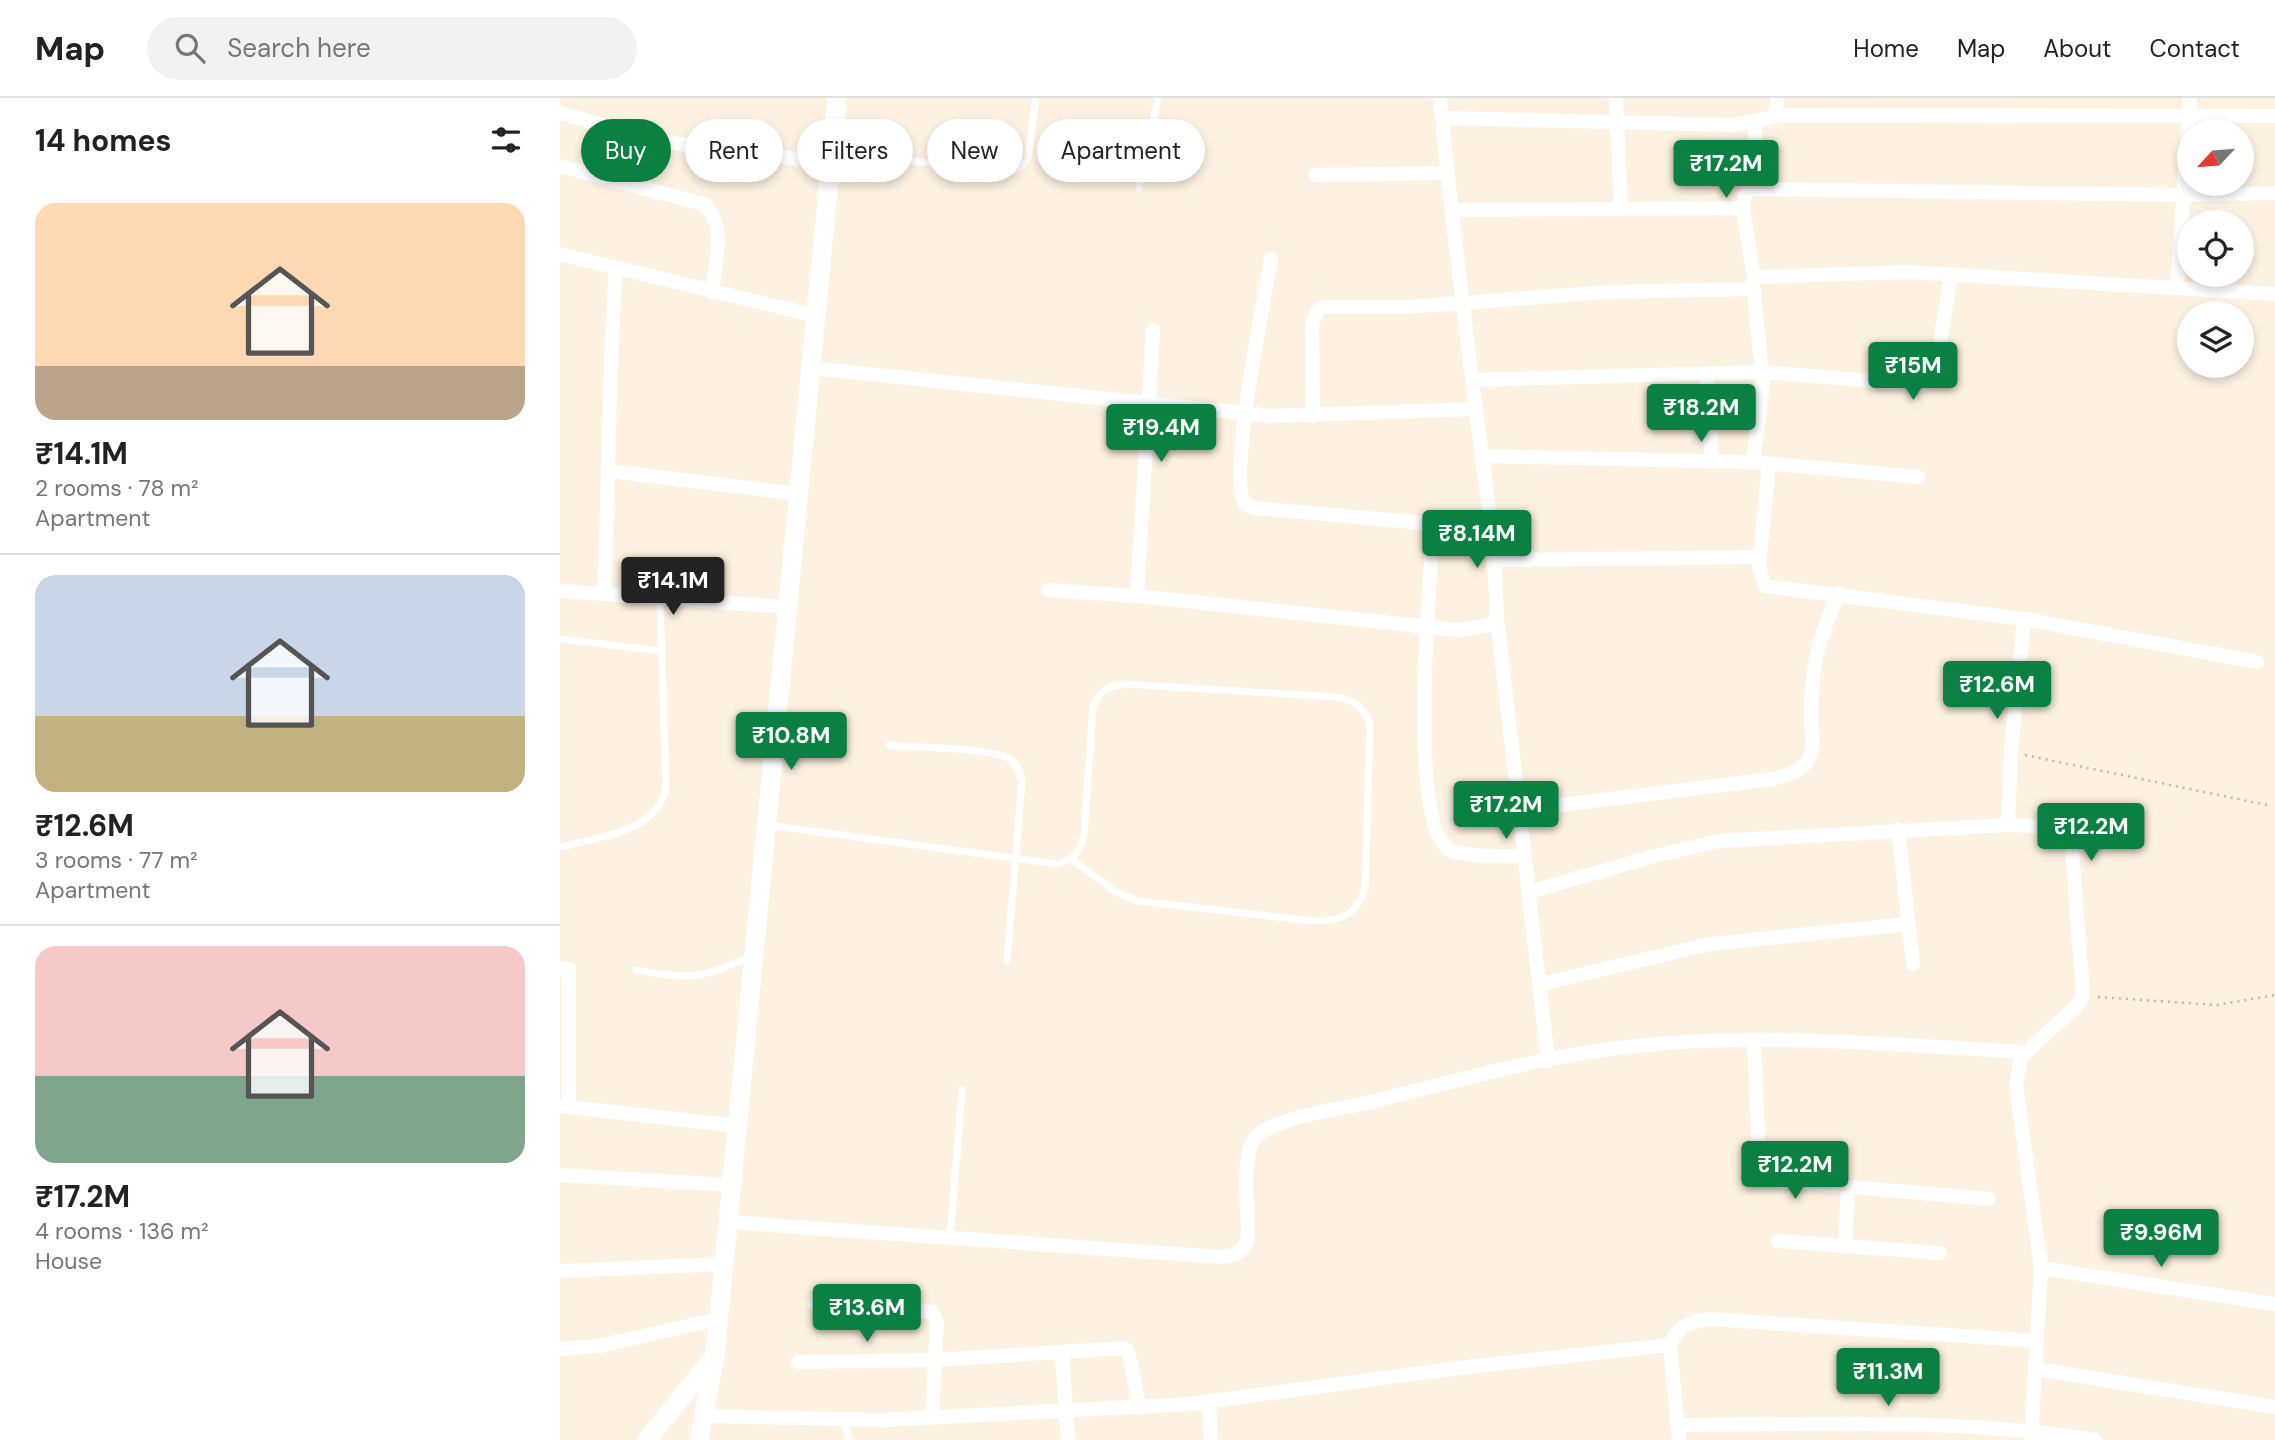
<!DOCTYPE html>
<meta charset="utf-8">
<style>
body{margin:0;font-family:"DM Sans",sans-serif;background:#f2f2f2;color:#222;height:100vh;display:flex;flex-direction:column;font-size:26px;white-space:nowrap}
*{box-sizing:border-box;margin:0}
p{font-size:23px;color:#767676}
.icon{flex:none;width:38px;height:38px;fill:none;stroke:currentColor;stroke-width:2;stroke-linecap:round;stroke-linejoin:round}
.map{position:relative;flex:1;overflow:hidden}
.side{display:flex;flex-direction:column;background:#fff;width:560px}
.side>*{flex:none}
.hud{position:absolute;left:21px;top:21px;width:665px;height:63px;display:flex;gap:14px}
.needle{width:46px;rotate:244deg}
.buttons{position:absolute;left:1617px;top:21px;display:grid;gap:14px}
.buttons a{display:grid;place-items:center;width:77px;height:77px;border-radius:50%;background:#fff;box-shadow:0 4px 10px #0003;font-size:35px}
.price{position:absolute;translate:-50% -60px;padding:0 16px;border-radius:7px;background:#0b8043;color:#fff;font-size:23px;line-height:46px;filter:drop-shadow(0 2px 4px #0008)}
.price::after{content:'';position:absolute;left:50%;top:42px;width:21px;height:16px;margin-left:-10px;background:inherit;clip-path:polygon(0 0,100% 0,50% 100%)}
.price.selected{background:#222;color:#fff}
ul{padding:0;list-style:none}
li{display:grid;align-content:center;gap:14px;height:371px;padding:0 35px}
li+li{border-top:2px solid #e0e0e0}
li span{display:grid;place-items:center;height:217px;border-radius:21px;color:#555}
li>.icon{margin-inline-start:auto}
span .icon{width:126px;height:126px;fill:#fffc;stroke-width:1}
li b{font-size:30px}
h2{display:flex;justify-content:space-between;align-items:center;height:84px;padding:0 35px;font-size:30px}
.chip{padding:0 24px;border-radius:32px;background:#fff;box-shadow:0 4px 10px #0003;font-size:24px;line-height:63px}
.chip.selected{background:#0b8043;color:#fff}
header{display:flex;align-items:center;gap:42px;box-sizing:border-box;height:98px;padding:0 35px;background:#fff;border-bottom:2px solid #e0e0e0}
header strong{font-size:33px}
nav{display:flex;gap:38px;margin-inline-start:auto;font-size:24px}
.search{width:490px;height:63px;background:#f2f2f2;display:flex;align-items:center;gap:18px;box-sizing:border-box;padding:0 24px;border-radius:38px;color:#767676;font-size:26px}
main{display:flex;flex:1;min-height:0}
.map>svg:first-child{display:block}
</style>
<header>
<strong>Map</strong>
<div class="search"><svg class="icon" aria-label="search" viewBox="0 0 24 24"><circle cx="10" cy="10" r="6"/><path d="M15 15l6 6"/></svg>Search here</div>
<nav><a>Home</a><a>Map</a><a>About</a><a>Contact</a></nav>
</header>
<main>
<section class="side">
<h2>14 homes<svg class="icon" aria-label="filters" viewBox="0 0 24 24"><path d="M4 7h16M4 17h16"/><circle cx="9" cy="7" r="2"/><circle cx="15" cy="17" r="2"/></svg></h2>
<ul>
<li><span style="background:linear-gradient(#ffd9b3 75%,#b9a48a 0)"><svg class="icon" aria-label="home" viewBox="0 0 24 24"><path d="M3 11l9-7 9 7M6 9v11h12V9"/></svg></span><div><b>₹14.1M</b><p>2 rooms · 78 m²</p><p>Apartment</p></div></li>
<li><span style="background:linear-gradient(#c9d6e8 65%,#c2b280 0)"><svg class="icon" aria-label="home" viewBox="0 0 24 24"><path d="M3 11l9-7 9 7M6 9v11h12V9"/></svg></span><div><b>₹12.6M</b><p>3 rooms · 77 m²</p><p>Apartment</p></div></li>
<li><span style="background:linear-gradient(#f6c9c9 60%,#7fa58c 0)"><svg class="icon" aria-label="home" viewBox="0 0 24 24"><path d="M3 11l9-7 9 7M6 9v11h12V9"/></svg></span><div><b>₹17.2M</b><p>4 rooms · 136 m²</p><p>House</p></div></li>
</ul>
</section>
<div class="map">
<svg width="1715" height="1342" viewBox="0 0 1715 1342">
<rect width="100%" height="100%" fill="#fdf1e1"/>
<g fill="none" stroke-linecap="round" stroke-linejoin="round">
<g stroke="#d9af9a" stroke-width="2.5" stroke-dasharray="2 5" stroke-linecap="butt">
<polyline points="1465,657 1712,708"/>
<polyline points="1538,899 1657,907 1715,897"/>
</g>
<g stroke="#fff" stroke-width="7">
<path d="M 274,53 L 441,74 C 454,73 461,72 468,60 L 476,0"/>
<polyline points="579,90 598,0"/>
<polyline points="0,541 102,553"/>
<path d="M 329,647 C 356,650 426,649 448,660 C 457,665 459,673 462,683 L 447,862"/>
<path d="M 207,727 L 498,766 C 516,760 519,754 524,737 L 533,609 C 540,593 546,589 564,586 L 777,599 C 795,603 803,608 810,626 L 805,790 C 796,819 781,822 753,823 L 578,803 L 556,794 L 511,761"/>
<path d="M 0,749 C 38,739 97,735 106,690 L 100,500"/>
<path d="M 76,872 C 135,882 138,881 192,858"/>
<polyline points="390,1140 402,992"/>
<polyline points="284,1322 289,1342"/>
</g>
<g stroke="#fff" stroke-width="14">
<polyline points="1056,0 1061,110"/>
<polyline points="0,15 105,44 269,65"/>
<polyline points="1214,18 1218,0"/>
<polyline points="882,20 1173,27 1224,17 1715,18"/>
<path d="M 0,68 L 144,106 C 167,127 155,166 152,194"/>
<polyline points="755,77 886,75"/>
<polyline points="1192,91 1623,97 1715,95"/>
<polyline points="891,112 1183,110"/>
<polyline points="0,156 256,218"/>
<path d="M 711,161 C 705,201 666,382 686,407 L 695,410 L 931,431"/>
<polyline points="1194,181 1183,110 1185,97 1195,84 1195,23"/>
<polyline points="1617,190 1630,0"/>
<polyline points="251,270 711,318 916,311"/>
<polyline points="1147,275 1152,364"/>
<polyline points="912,282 1203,274 1361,287 1372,281 1375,276 1391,176"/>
<polyline points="753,318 752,227 757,213 763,209 847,209 1048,194 1194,191"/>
<polyline points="922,358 1193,364 1358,379"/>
<polyline points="1193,364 1203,287 1193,184 1197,179 1349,174 1715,196"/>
<polyline points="1209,366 1199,468 1205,488 1464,521 1697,564"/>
<polyline points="49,373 239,396"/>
<path d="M 874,424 C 870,479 848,717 887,750 C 899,760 948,758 965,758"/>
<polyline points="934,462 1200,459"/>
<path d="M 488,492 L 577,498 L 898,532 L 929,527 L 937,519 C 935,450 925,381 916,313 C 903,209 890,104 880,0"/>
<polyline points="0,493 228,509"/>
<path d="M 44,496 C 49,388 48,279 56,170"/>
<polyline points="577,498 593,232"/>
<polyline points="937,519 988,963"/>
<path d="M 960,712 L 1212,681 C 1224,678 1238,675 1246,665 C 1256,653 1252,636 1251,622 C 1251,571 1257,542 1279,495"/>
<polyline points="1448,727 1451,654 1464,521"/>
<polyline points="1338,731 1353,866"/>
<path d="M 969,794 L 1094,758 L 1159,743 L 1448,727 C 1473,729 1500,724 1512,751 L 1523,898 L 1517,908 L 1466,954 L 1460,963 L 1456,987 L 1481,1170 L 1471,1342"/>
<polyline points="0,870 9,871 9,1009"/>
<polyline points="981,886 1150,846 1348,826"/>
<polyline points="1194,943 1199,1061 1202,1074 1212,1082 1429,1101"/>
<polyline points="0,1008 178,1028"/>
<polyline points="0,1077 171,1087"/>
<path d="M 168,1124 L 661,1159 C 677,1157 684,1155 688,1139 C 688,1116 682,1063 692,1044 C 705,1020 780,1011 806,1005 C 894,984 984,957 1075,948 C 1204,934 1337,947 1466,954"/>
<polyline points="1218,1143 1380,1155"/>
<polyline points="1285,1148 1288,1089"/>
<polyline points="1481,1170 1715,1206"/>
<polyline points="0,1173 164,1166"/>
<polyline points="254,1206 372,1214 377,1224 372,1320"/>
<polyline points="0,1251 39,1248 159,1221"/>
<polyline points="502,1254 508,1342"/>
<polyline points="238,1264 375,1262 563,1250 568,1253 580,1310"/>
<polyline points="1475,1271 1715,1309"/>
<polyline points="649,1304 651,1342"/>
<polyline points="143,1318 323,1322 630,1306 898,1270 1110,1247"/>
<path d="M 1118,1327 C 1256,1326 1398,1320 1535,1342"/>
<path d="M 1119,1342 L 1110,1247 C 1118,1227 1130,1224 1150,1221 L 1477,1243"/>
</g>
<g stroke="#fff" stroke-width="19">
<polyline points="87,1342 152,1261"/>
<polyline points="139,1342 155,1258 277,0"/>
</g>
</g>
</svg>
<div class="buttons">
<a><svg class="needle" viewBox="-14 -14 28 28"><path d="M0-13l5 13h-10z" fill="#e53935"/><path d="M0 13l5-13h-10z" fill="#767676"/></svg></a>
<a><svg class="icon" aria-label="locate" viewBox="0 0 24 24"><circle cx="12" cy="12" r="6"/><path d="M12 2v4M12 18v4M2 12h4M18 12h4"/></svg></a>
<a><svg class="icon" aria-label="layers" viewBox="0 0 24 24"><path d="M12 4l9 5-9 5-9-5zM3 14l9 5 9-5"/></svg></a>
</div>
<b class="price" style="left:1166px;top:102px">₹17.2M</b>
<b class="price" style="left:1353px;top:304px">₹15M</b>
<b class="price" style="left:1141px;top:346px">₹18.2M</b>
<b class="price" style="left:601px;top:366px">₹19.4M</b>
<b class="price" style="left:917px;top:472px">₹8.14M</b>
<b class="price selected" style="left:113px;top:519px">₹14.1M</b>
<b class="price" style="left:1437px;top:623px">₹12.6M</b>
<b class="price" style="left:231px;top:674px">₹10.8M</b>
<b class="price" style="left:946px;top:743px">₹17.2M</b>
<b class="price" style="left:1531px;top:765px">₹12.2M</b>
<b class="price" style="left:1235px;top:1103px">₹12.2M</b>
<b class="price" style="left:1601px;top:1171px">₹9.96M</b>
<b class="price" style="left:307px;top:1246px">₹13.6M</b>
<b class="price" style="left:1328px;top:1310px">₹11.3M</b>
<div class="hud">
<a class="chip selected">Buy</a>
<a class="chip">Rent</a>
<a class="chip">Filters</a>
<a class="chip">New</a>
<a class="chip">Apartment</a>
</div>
</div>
</main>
